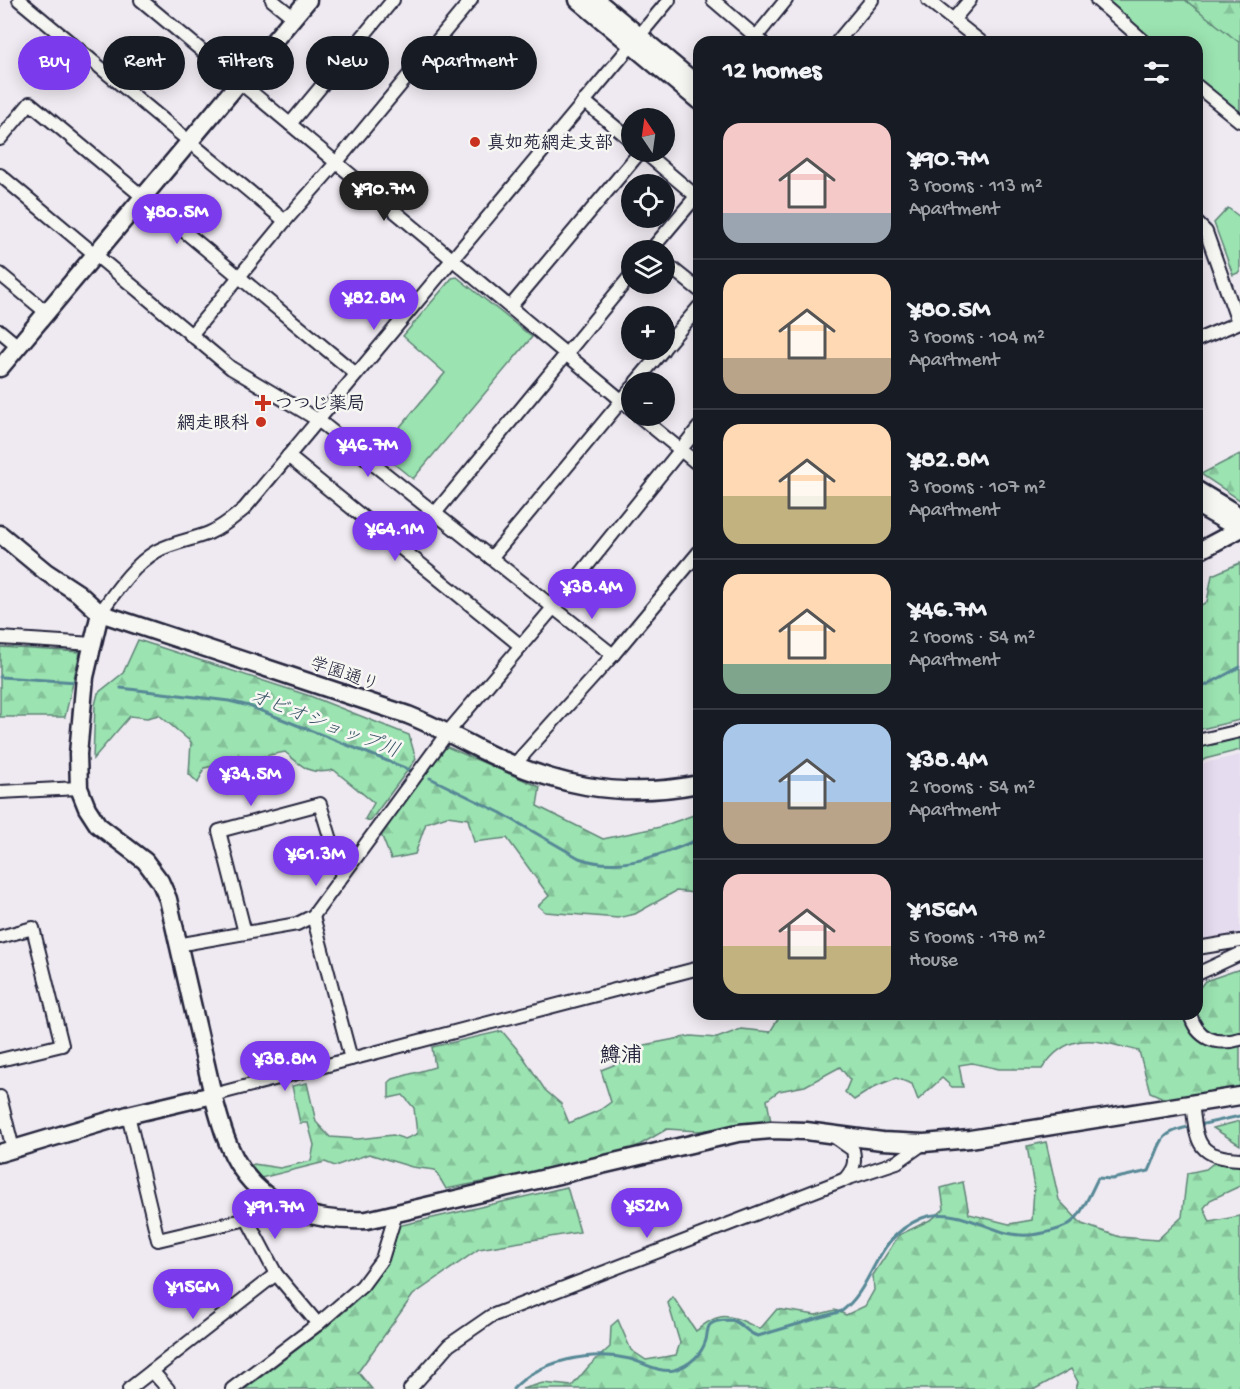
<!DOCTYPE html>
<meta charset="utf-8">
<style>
body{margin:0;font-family:"Gochi Hand","Klee One",sans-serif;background:#242831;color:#f1f3f6;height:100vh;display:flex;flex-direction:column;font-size:22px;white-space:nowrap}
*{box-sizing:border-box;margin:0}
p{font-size:20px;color:#9ea1a6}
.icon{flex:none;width:33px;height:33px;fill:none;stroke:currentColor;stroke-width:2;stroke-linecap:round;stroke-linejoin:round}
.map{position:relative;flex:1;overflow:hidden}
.sheet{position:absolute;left:693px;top:36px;width:510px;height:984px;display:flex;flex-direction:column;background:#171b24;border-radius:18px;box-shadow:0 3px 15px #0003}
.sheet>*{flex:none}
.banner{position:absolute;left:18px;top:36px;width:570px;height:54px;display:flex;gap:12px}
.needle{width:39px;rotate:347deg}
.buttons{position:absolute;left:621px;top:108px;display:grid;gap:12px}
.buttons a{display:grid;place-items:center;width:54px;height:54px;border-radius:50%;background:#171b24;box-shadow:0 3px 15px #0003;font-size:30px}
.price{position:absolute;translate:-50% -51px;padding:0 14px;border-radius:21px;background:#7c3aed;color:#fff;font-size:20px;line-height:39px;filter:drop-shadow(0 2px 3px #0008)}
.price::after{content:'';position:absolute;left:50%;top:36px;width:18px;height:14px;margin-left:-9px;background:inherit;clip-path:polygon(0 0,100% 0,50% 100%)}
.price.active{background:#222;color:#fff}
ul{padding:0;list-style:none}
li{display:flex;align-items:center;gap:18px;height:150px;padding:0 30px}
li+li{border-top:2px solid #363941}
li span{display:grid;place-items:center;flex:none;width:168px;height:120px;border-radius:18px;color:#555}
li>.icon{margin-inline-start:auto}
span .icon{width:72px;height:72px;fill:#fffc;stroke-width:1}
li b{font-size:26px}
h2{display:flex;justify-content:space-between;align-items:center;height:72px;padding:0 30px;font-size:26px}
.chip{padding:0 21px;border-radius:27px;background:#171b24;box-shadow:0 3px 15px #0003;font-size:21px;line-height:54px}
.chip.active{background:#7c3aed;color:#fff}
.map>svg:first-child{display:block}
</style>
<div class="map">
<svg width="1240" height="1389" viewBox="0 0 1240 1389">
<defs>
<pattern id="forest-firs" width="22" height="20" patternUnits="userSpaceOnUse" patternTransform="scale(1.5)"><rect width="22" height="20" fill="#9be3b1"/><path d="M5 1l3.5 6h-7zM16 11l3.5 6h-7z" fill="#85c299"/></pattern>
</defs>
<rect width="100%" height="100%" fill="#efeaf1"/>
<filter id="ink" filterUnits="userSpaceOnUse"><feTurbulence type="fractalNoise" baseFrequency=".0167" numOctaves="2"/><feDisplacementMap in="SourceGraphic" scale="12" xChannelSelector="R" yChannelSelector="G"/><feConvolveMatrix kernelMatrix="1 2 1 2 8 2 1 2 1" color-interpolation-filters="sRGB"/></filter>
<g filter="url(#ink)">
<polygon fill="#e6dcf0" points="1240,755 1240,934 1197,940 1197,768 1204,763"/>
<g fill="url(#forest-firs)" stroke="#5e8276" stroke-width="1.5">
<polygon points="1109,0 1240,0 1240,112 1197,42"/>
<polygon points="1240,454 1240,500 1201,474"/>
<polygon points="1240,563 1240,720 1197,730 1197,607 1207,602 1212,575"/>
<path d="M 138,640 L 310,696 L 409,735 L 416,759 L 370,821 L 365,819 L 374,803 L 334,770 C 309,776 302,766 285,752 L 204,768 L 198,783 L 189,774 L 191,742 L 159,715 L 147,718 L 130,716 L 93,759 L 95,705 L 98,693 L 123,673 Z"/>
<polygon points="0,647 80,652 65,717 0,717"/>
<polygon points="1240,735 1240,750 1205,759 1197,764 1197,747"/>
<polygon points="445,746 540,787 537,806 603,839 660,827 699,813 699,903 694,893 676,891 635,914 618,918 545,912 538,906 549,896 507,838 474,842 468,819 447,816 426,823 415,854 391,859 381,834"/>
<path d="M 1240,969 L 1240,1088 L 1170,1101 L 1150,1092 L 1139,1051 C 1098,1041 1069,1028 1042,1069 L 999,1069 L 972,1063 L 959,1065 L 963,1087 L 952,1087 L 942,1078 L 918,1100 L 912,1084 L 896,1078 L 876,1086 L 854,1100 L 845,1092 L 850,1080 L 840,1067 L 805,1086 L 779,1091 L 767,1100 L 771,1122 L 698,1131 L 667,1129 L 629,1151 L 524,1174 L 446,1189 L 435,1170 L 412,1167 L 369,1154 L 335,1166 L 325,1162 L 261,1178 L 248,1167 L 254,1164 L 280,1168 L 311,1161 L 314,1145 L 308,1123 L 300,1123 L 292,1086 L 307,1083 L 316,1122 L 330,1137 L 358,1139 L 393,1135 L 405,1139 L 417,1134 L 414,1108 L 403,1095 L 389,1098 L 389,1082 L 393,1079 L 435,1067 L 432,1047 L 502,1031 L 522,1055 L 545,1090 L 561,1104 L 569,1123 L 600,1110 L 611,1102 L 601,1070 L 639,1055 L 644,1045 L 691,1036 L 717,1038 L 741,1029 L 770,1032 L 781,1014 L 1197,1014 L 1197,991 L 1205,981 Z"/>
<polygon points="1240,1121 1240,1145 1213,1128"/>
<path d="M 1046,1142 L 1059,1200 L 1082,1224 L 1120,1237 L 1157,1240 L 1182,1217 L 1187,1173 L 1206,1169 L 1216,1161 L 1240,1164 L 1240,1186 L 1210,1200 L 1204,1208 L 1210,1222 L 1240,1216 L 1240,1389 L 1076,1389 L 1078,1382 L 1071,1369 L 1035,1389 L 522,1389 L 543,1383 L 572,1386 L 589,1366 L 610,1347 L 611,1326 L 618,1320 L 631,1350 L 646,1360 L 676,1355 L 680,1343 L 668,1303 L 673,1297 L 696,1331 C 722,1308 732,1316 760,1329 L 777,1309 L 816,1315 L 835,1310 L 846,1315 L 865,1306 L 874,1290 L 873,1275 L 899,1235 L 932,1219 L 944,1209 L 941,1188 L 963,1182 L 969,1214 L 1009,1224 L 1032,1220 L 1034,1188 L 1027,1146 Z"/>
<polygon points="567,1187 580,1232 479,1249 413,1295 358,1372 372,1389 245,1389 324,1329 360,1298 384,1262 398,1226"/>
</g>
<g fill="#9be3b1" stroke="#5e8276" stroke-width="1.5">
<polygon points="1101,0 1185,0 1240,43 1240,116 1197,80 1197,42 1152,42"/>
<polygon points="1228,208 1240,217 1240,272 1233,275 1214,223"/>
<polygon points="457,277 532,337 413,479 379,452 445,373 403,336 452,278"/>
</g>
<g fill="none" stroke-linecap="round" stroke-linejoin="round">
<g stroke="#578896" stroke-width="3">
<polyline points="0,677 77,682"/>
<polyline points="121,688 229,701 249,706 410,770"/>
<polyline points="1197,690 1240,667"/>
<path d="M 430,778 L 501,813 L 579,858 C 619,873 662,855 699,839"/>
<polyline points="1199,1125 1240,1116"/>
<path d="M 513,1389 C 540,1360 592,1350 630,1359 C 644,1363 659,1373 674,1370 C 690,1365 701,1356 706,1340 C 707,1336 707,1330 709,1326 C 713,1320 724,1320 731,1320 C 742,1322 747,1334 758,1336 L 842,1311 C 876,1285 872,1239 922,1218 C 951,1207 979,1225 1007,1233 C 1022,1237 1038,1235 1052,1231 C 1061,1229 1070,1225 1076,1218 C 1083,1211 1093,1188 1098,1178 L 1112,1179 L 1149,1171 C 1163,1141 1156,1133 1193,1126"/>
</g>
<g stroke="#22223b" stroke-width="16">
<g id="street">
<polyline points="19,0 285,221 336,163 471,0"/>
<polyline points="141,0 632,409"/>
<polyline points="272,0 293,17"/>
<polyline points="713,0 762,42"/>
<polyline points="928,0 981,42"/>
<polyline points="1097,0 1145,42"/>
<polyline points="953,20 970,0"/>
<polyline points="756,37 786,0"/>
<polyline points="837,42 872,0"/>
<polyline points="1197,86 1240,121"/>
<polyline points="584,101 632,141"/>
<polyline points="290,124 393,0"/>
<polyline points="0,139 30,103 356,374"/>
<polyline points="644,152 696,196"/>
<polyline points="0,175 231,368 318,420 613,655"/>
<polyline points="1197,223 1206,232 1238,322"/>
<polyline points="651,250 699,193"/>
<polyline points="664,262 699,290"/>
<polyline points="0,274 46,312"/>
<polyline points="510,307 640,152"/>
<polyline points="0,331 18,346"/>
<polyline points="191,335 285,221"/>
<polyline points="1197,340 1240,322"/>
<polyline points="664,348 699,307"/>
<polyline points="636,382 663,350"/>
<polyline points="639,416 699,465"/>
<polyline points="288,456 521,646"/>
<polyline points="436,512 632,274"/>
<polyline points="491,558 632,388"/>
<path d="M 100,613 C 116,591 133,565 157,551 C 173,542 192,540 209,533 C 223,527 233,518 244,509 C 386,340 526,169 669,0"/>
<polyline points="0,638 93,644"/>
<polyline points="1197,741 1240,731"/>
<polyline points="515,764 613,655 699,552"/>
<polyline points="0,792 79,788"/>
<polyline points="313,916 351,1059"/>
<polyline points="245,933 219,831 320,804 342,876"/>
<polyline points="0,937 33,928 62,1045 0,1060"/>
<polyline points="177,945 297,924 313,916 448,732 553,608 699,427"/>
<polyline points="1197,948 1240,941"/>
<polyline points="1197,974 1240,954"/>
<path d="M 1190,1014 C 1197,1039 1216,1046 1240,1039"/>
<polyline points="213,1095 699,968"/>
<polyline points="0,1097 13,1149"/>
<path d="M 1192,1103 C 1197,1142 1196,1157 1240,1159"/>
<polyline points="128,1115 158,1240 247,1219 267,1195"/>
<path d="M 833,1136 L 853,1150 C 856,1164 853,1170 844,1180"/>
<polyline points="247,1219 276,1274 318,1324"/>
<polyline points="152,1371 168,1389"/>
<polyline points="129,1389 276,1274"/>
<polyline points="232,1389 318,1324 362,1286 382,1259 396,1213"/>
<polyline points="410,1389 449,1345 491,1316 843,1180 897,1162 924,1143"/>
</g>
</g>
<g stroke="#22223b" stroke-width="21">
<g id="secondary">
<polyline points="578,0 699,101"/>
<polyline points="596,0 699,86"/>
<polyline points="0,368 308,0"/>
<polyline points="1197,490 1232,511 1240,518"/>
<polyline points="1197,505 1225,521 1240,524"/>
<path d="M 0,534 L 46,572 L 78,593 L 100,613 L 408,715 C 433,725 456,737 479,749 C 551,785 619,800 699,784"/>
<polyline points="1197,552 1240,529"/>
<polyline points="100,613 85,677 78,754 79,788 87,808 98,825 145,861 160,881 168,899 213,1095"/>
<path d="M 0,1153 L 128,1115 L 213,1095 C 218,1113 222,1131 230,1148 C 255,1206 308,1222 367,1220 L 738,1133 L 771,1130 L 806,1131 L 882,1141 L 924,1143 L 970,1139 L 1240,1096"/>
</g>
</g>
<use href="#street" stroke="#f6f6f2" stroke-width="12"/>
<use href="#secondary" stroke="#f6f6f2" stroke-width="16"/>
</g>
</g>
<g fill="#c8321e" stroke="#f6f6f2" stroke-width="2">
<circle cx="475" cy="142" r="6"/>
<path d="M260 394h6v6h6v6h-6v6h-6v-6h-6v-6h6z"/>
<circle cx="261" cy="422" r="6"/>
</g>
<g text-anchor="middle" stroke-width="5" stroke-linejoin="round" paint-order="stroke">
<g font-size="18" font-weight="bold" fill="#22223b" stroke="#f6f6f2" text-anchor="start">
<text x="487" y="148">真如苑網走支部</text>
<text x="275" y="409">つつじ薬局</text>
<text x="249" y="428" text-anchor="end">網走眼科</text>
</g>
<g font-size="18" fill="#22223b" stroke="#f6f6f2">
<text transform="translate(345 673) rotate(19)" y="6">学園通り</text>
</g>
<g font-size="20" font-style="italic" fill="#3c5568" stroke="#f6f6f2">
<text transform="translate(325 722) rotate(21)" y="7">オビオショップ川</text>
</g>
<g font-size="21" font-weight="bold" fill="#22223b" stroke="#f6f6f2">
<text x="621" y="1061">鱒浦</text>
</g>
</g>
</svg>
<div class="buttons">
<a><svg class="needle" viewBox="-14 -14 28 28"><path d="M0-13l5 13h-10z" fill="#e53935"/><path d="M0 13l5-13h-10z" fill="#9ea1a6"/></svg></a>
<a><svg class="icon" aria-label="locate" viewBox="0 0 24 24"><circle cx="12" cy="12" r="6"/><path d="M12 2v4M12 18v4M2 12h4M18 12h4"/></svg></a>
<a><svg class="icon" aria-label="layers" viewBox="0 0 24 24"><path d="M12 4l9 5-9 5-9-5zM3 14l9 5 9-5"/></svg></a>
<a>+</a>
<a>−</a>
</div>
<b class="price active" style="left:384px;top:222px">¥90.7M</b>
<b class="price" style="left:177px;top:245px">¥80.5M</b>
<b class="price" style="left:374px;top:331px">¥82.8M</b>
<b class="price" style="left:368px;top:478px">¥46.7M</b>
<b class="price" style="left:395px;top:562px">¥64.1M</b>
<b class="price" style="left:592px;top:620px">¥38.4M</b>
<b class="price" style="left:251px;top:807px">¥34.5M</b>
<b class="price" style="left:316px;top:887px">¥61.3M</b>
<b class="price" style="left:285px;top:1092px">¥38.8M</b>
<b class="price" style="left:647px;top:1239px">¥52M</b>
<b class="price" style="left:275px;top:1240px">¥91.7M</b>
<b class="price" style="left:193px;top:1320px">¥156M</b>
<div class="banner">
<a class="chip active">Buy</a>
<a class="chip">Rent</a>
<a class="chip">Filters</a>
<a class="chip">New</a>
<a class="chip">Apartment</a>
</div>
<section class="sheet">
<h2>12 homes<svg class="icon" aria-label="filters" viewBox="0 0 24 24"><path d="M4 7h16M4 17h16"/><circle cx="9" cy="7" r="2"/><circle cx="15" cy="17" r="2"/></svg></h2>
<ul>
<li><span style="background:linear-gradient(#f6c9c9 75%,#9aa5b1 0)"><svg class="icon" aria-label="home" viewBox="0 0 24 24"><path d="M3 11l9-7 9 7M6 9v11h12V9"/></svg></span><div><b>¥90.7M</b><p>3 rooms · 113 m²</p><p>Apartment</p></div></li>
<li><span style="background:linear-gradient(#ffd9b3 70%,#b9a48a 0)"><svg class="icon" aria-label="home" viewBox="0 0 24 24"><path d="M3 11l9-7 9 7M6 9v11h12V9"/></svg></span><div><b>¥80.5M</b><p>3 rooms · 104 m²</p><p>Apartment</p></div></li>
<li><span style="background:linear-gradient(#ffd9b3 60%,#c2b280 0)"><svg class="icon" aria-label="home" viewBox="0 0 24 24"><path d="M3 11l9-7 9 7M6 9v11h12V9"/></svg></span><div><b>¥82.8M</b><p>3 rooms · 107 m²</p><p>Apartment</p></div></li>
<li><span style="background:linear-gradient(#ffd9b3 75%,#7fa58c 0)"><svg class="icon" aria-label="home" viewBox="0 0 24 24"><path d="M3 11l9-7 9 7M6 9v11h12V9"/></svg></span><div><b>¥46.7M</b><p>2 rooms · 54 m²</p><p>Apartment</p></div></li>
<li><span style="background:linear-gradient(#a9c7e8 65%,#b9a48a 0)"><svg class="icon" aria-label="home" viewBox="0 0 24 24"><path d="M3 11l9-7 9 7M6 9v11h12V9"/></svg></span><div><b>¥38.4M</b><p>2 rooms · 54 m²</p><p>Apartment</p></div></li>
<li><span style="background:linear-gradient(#f6c9c9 60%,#c2b280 0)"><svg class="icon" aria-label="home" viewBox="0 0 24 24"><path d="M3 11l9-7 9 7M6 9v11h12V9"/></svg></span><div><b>¥156M</b><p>5 rooms · 178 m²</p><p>House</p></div></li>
</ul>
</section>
</div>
